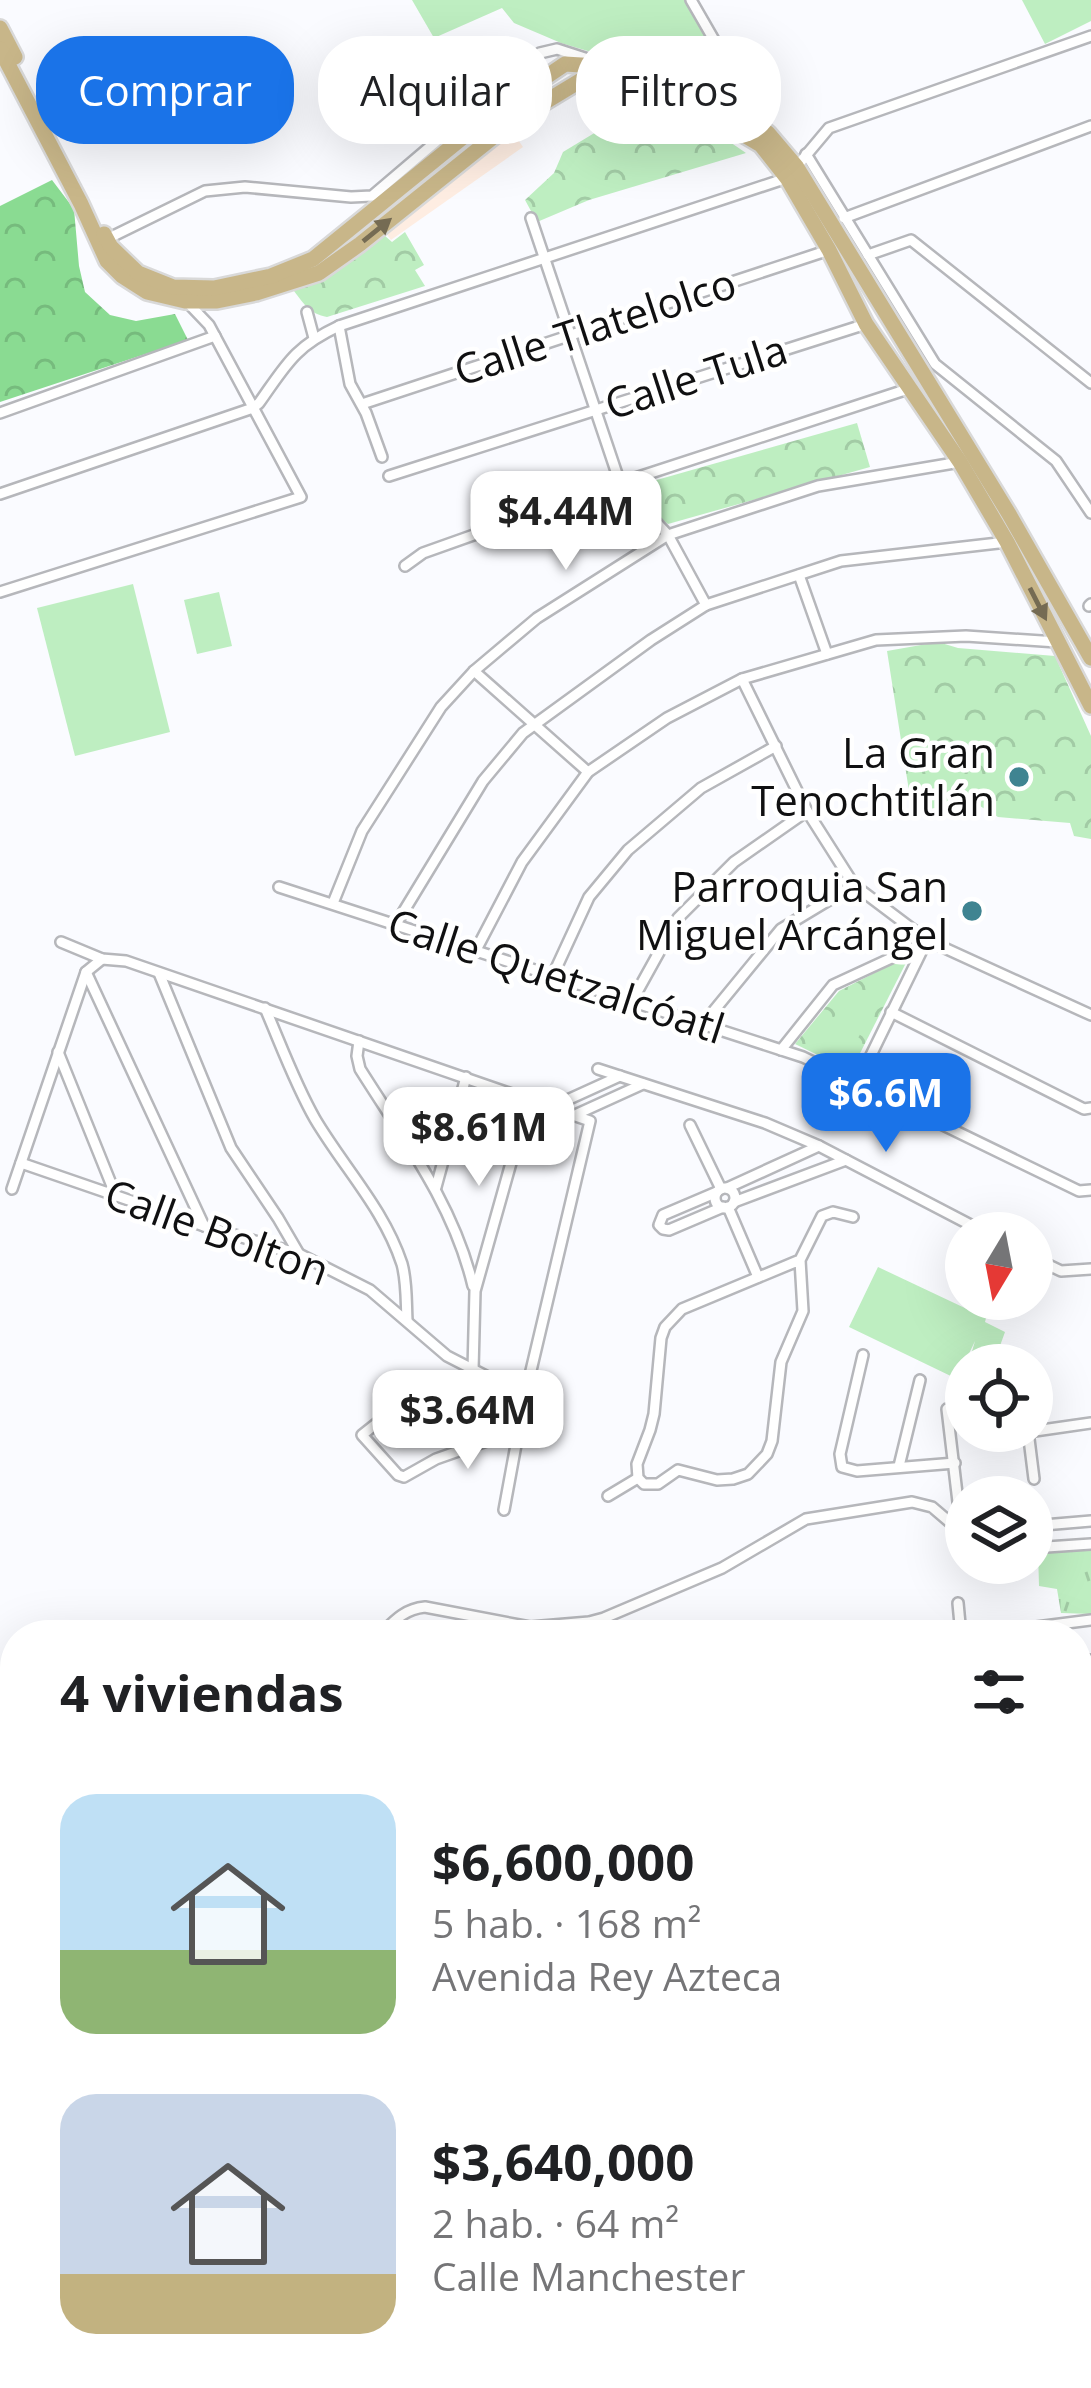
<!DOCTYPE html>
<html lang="es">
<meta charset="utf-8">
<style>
body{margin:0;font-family:"Open Sans",sans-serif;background:#f6f6f6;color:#202124;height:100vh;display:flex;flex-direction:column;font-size:45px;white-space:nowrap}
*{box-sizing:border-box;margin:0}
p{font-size:39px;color:#757577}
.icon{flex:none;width:66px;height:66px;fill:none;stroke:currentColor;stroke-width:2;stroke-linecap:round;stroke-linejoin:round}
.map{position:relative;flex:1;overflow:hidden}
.panel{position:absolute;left:0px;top:1620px;width:1092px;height:768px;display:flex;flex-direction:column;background:#fff;border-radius:48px 48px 0 0;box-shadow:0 12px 48px #0002}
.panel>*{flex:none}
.guide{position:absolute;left:36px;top:36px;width:1020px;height:108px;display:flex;gap:24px}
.needle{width:78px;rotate:190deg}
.buttons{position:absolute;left:945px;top:1212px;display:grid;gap:24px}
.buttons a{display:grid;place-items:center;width:108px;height:108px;border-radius:50%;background:#fff;box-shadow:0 12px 48px #0002;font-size:60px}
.price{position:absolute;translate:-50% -102px;padding:0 27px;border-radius:24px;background:#fff;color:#222;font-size:39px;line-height:78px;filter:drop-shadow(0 3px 6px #0008)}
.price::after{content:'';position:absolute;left:50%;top:72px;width:36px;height:27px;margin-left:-18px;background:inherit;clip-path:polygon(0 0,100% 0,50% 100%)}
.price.active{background:#1a73e8;color:#fff}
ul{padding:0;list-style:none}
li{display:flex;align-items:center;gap:36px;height:300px;padding:0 60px}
li span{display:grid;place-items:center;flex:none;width:336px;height:240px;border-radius:36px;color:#555}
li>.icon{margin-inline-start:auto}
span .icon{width:144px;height:144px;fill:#fffc;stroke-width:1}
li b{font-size:51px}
h2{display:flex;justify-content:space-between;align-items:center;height:144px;padding:0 60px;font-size:51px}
.chip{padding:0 42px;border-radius:48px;background:#fff;box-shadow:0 12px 48px #0002;font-size:42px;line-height:108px}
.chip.active{background:#1a73e8;color:#fff}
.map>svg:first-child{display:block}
</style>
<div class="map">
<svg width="1091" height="2388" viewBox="0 0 1091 2388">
<defs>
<pattern id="grass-tufts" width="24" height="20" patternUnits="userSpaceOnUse" patternTransform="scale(3)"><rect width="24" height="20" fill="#beeec1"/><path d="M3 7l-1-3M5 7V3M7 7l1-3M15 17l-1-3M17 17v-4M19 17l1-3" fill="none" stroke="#a2cba5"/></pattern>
<pattern id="forest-crowns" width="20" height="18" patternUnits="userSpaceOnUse" patternTransform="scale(3)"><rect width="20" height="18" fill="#8adb92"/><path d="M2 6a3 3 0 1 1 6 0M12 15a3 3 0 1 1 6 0" fill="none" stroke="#76bb7d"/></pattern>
<pattern id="park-crowns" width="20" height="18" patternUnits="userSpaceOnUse" patternTransform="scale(3)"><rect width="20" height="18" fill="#beeec1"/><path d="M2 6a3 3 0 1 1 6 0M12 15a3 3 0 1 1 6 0" fill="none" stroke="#a2cba5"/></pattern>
</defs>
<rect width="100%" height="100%" fill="#fafbff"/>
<polygon fill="#feede2" points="512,131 523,147 391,240 383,229"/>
<g fill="url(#grass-tufts)">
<polygon points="1091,1546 1091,1614 1061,1613 1057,1589 1039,1586 1038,1551"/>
<polygon points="1085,1681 1084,1700 1091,1727 1091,1846 1077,1864 1077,1682"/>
</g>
<g fill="url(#forest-crowns)">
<polygon points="52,180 74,209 79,266 85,292 110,315 136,321 175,314 188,340 0,402 0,206"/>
<polygon points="15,2245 15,2373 314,2373 288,2388 0,2388 0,2259"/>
</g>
<g fill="url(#park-crowns)">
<polygon points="618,97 708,127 746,153 589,200 537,222 525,200 554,173 563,152 606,126"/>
<path d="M 405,232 L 424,265 L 415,270 L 425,286 L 327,317 C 310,314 304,304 294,291 L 376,239 L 384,235 L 392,242 Z"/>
<polygon points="857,423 870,467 668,524 635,497 646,483"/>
<polygon points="938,642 958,648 1055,656 1091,736 1091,839 1074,836 1070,823 998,817 962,795 931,810 912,810 887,651"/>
<polygon points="910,955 851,1071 795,1044 839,991"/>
</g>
<g fill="#beeec1">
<polygon points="412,0 684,0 742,97 561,43 514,23 502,8 434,38"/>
<polygon points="1022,0 1091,0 1091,21 1045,44"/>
<polygon points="133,584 170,732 75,756 37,608"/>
<polygon points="219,592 232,646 197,654 184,600"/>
<polygon points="840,1006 867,1021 843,1067 815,1053"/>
<polygon points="878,1267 986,1318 985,1322 1005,1332 993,1365 968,1365 975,1341 957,1379 849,1327"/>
</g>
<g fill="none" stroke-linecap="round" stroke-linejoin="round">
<g stroke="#b6b7bb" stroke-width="14">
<g id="minor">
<polyline points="691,0 763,125"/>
<polyline points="806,154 935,364 1056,461 1091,513"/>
<polyline points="531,218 620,483 668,535 706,605"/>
<polyline points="844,218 1091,126"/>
<polyline points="105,240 205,191 245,187 351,197 372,196 540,53 557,49 591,60"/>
<polyline points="868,255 911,240 1091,383"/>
<polyline points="307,312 314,338"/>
<polyline points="339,326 350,384 366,413 382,457"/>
<polyline points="362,404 829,250"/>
<polyline points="0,413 215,336"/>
<polyline points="389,476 866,324"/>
<path d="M 0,494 L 253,408 L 259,403 C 286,365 294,347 339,326 L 787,178 L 829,128 L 1091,36"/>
<polyline points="405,566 423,553 620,483 911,388"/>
<polyline points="799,575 827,654"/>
<polyline points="0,592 301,497 209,325 188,303"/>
<polyline points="1089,606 1091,604"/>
<polyline points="474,671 588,772"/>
<polyline points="742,679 807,811 854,885 927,940 1091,1015"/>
<polyline points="279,887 803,1057 1079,1191 1091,1190"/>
<polyline points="333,903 362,831 441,707 474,671 537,618 668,535 818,486 960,462"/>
<polyline points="396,924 483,781 523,733 651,640 706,605 841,561 1007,542"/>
<polyline points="61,942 102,959 126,961 590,1121 525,1396 504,1510"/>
<polyline points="476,950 522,862 588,772 667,718 742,679 876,640 966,636 1057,642"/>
<polyline points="86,972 204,1226"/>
<polyline points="159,973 231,1148 278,1218 299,1254"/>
<polyline points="553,975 589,897 628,850 701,788 776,746"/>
<polyline points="632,1001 678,918 734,862 807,811"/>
<path d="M 265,1008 C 281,1045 295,1084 315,1119 C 344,1168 384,1209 402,1264 C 407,1282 406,1302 407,1320"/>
<polyline points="891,1012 1084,1109 1091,1108"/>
<polyline points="703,1024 781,929 854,885"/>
<path d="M 359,1041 L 357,1056 L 360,1069 C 404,1139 454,1205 473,1286"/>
<polyline points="781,1050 833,985 926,942"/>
<polyline points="58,1052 116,1196"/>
<polyline points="598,1069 765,1123 819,1146 986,1233"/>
<polyline points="857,1084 927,940"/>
<polyline points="554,1106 620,1076"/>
<polyline points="577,1114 643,1084"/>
<polyline points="690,1125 721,1189"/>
<polyline points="21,1163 204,1226 299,1254 370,1290 447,1356 525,1396"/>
<polyline points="436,1187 466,1077"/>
<polyline points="727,1188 819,1146"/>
<circle cx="725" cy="1198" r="10"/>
<polyline points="12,1189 86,972 102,959"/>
<polyline points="717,1192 663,1215 659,1225 663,1229 669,1230 723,1207"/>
<polyline points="734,1202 846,1160"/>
<polyline points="728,1207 758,1277"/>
<polyline points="1032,1257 1061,1271 1091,1269"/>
<polyline points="800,1260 682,1309 665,1327 661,1338 654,1414 650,1430 637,1464 638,1478 644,1484 658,1484 678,1470 717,1480 733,1479 748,1474 767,1454 772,1441 781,1362 803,1311 800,1260 822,1216 833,1212 853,1217"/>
<polyline points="863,1355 840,1454 842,1467 857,1471 955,1463"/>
<polyline points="947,1409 958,1502 966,1514"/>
<polyline points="521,1429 436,1459 404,1477 398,1475 362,1435 401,1404 453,1388 473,1370 475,1291 529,1099"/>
<polyline points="1028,1431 1034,1479"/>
<polyline points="1028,1432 1091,1423"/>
<polyline points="899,1466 920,1380"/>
<polyline points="608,1496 638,1478"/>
<polyline points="1032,1526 1091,1521"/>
<polyline points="1032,1548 1091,1544"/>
<polyline points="958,1603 961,1635"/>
<path d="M 380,1635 C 394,1621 404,1609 425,1607 L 530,1627 L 589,1622 L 604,1618 L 722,1568 L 806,1519 L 912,1502 L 932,1507 L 966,1536"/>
<polyline points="973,1635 1091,1620"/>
<polyline points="1077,1662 1091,1660"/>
<polyline points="1077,1676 1091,1675"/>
<polyline points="6,1707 12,1712 15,1727"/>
<polyline points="0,1828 13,1777 2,1714 6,1707"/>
<polyline points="0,1854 15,1807"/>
<polyline points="1077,1878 1091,1886"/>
<polyline points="1077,1890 1091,1900 1077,1912"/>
<polyline points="1077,1959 1091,1948"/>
<polyline points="1077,1980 1091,1985"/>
<polyline points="1077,2073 1091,2065"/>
<polyline points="1077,2132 1091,2125"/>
<polyline points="0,2170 15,2084"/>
<polyline points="0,2218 5,2210 15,2158"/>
<polyline points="1077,2342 1091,2272"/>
<polyline points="411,2373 423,2388"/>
<polyline points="523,2373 632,2388"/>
<polyline points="497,2388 518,2373"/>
<polyline points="664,2388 674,2373"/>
<polyline points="801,2388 809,2373"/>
<polyline points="922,2388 926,2373"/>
<polyline points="971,2388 975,2373"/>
<polyline points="1068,2388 1071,2373"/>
</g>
</g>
<g stroke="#d9d9d9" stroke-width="20">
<g id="primary">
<polyline points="0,28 15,57"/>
<polyline points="0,49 81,204 107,261 122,276 147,292 185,301 217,301 256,293 319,273 360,244 512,122 583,79 624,86 707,113 761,145 787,178 829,250 866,324 960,462 1007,542 1091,706"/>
<polyline points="104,234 111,247 138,273 173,287 214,288 271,276 313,259 493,113 565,64 613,67 719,94 768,133 796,166 1009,514 1091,658"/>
<polyline points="1077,2095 1091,2086"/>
<polyline points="1077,2114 1091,2105"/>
<polyline points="944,2388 947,2373"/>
<polyline points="960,2388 963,2373"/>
</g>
</g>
<use href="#minor" stroke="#fff" stroke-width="9"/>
<use href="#primary" stroke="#c8b689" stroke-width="15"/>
</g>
<defs><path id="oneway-solid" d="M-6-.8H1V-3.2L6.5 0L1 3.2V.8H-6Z" transform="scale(3)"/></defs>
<g fill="#756b53">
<use href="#oneway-solid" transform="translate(377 230) rotate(-39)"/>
<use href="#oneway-solid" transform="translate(1038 604) rotate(63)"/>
</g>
<g fill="#3f8491" stroke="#fff" stroke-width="4.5">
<circle cx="1019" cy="777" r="12"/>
<circle cx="972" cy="911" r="12"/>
</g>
<g text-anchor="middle" stroke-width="9" stroke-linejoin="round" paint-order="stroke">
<g font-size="42" fill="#101011" stroke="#fff">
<text transform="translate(595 327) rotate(-18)" y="15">Calle Tlatelolco</text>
<text transform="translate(696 377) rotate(-18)" y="15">Calle Tula</text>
<text transform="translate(556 976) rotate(18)" y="15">Calle Quetzalcóatl</text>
<text transform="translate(217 1232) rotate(20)" y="15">Calle Bolton</text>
</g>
<g font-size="42" fill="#101011" stroke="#fff" text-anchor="end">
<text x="995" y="768">La Gran<tspan x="995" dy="48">Tenochtitlán</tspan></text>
<text x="948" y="902">Parroquia San<tspan x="948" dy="48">Miguel Arcángel</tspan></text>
</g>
</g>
</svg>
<div class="buttons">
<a><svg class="needle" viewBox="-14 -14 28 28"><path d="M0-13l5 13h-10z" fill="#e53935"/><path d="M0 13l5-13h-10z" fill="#757577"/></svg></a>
<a><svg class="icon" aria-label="locate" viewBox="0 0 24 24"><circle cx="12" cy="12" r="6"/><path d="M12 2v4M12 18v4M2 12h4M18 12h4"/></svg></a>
<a><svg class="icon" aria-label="layers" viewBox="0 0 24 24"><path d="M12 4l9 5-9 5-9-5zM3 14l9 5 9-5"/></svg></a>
</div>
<b class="price" style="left:566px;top:573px">$4.44M</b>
<b class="price active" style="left:886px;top:1155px">$6.6M</b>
<b class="price" style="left:479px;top:1189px">$8.61M</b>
<b class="price" style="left:468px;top:1472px">$3.64M</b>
<div class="guide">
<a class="chip active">Comprar</a>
<a class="chip">Alquilar</a>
<a class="chip">Filtros</a>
</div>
<section class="panel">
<h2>4 viviendas<svg class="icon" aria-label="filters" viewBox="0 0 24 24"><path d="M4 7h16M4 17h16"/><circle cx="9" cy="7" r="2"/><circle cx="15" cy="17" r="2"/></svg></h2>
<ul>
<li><span style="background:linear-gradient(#bfe0f5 65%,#8fb573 0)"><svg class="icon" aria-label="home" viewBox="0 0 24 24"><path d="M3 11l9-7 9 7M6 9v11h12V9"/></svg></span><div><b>$6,600,000</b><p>5 hab. · 168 m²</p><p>Avenida Rey Azteca</p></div></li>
<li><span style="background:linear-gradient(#c9d6e8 75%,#c2b280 0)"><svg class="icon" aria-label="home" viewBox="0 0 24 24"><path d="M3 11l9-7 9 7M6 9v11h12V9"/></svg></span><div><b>$3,640,000</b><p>2 hab. · 64 m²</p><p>Calle Manchester</p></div></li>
</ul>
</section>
</div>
